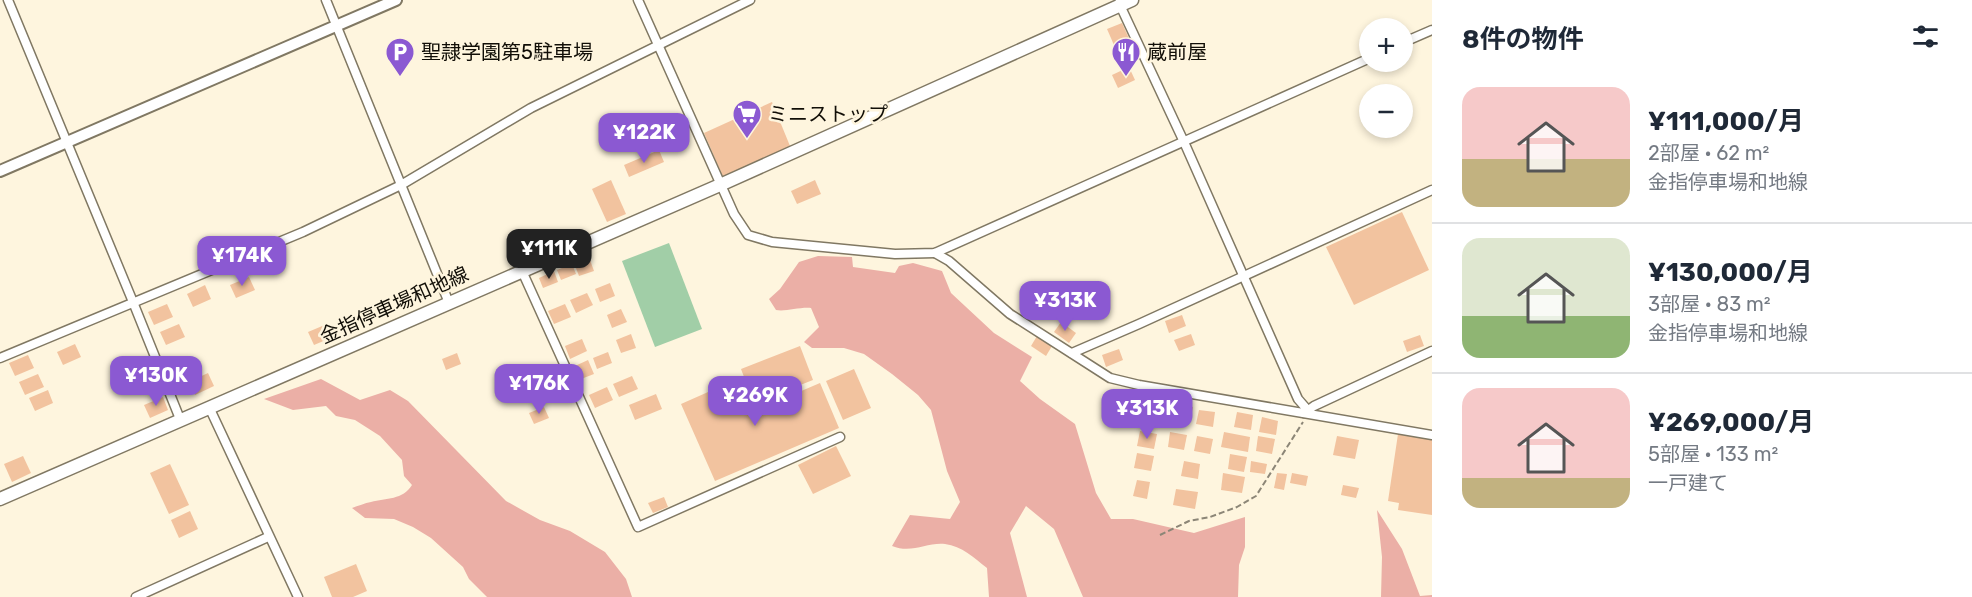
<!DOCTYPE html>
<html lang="ja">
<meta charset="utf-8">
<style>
body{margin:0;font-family:Rubik,"Noto Sans JP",sans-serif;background:#f2f2f3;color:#1f2937;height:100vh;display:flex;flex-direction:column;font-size:22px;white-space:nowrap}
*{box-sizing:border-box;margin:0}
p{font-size:20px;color:#747a83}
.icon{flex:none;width:33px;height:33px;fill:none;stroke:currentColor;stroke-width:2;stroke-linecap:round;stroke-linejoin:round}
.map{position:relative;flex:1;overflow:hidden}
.drawer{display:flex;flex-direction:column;background:#fff;width:540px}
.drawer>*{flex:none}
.tools{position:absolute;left:1359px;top:18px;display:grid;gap:12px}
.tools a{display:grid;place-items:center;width:54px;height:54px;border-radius:50%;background:#fff;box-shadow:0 3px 9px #0003;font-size:30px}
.price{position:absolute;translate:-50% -51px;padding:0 14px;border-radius:12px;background:#8b59d2;color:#fff;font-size:20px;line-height:39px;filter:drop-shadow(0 2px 3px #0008)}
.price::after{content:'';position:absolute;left:50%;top:36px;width:18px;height:14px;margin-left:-9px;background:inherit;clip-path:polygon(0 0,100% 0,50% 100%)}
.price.current{background:#222;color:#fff}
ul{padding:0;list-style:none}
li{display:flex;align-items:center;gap:18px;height:150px;padding:0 30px}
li+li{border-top:2px solid #e0e1e3}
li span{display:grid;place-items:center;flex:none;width:168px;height:120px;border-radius:18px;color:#555}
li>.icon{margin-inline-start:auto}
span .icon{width:72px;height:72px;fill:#fffc;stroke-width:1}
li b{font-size:26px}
h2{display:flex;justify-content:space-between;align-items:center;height:72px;padding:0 30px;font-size:26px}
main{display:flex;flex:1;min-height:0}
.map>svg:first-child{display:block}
</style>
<main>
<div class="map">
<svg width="1432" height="597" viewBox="0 0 1432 597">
<rect width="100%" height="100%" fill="#fef5de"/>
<g fill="#ebafa6">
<path d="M 818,256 L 852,257 L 853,267 L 895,273 L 899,266 L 913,263 L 942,271 L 951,293 L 994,333 L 1032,357 L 1020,381 L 1040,399 L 1075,424 L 1096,493 L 1111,519 L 1133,519 L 1194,533 L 1245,517 L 1245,547 L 1239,565 L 1238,597 L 1083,597 L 1054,529 L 1026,506 L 1010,533 L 1027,597 L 989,597 L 987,568 C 974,558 962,546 945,544 C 927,542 912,554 892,546 L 910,515 L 950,519 L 960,502 L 947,471 L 931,410 L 918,395 L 892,374 L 864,354 L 844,348 L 812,348 L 804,342 L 819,327 L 811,308 C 799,307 785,312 776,310 L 769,299 L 780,289 L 799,262 Z"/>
<path d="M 321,379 L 360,400 L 390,390 L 408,401 L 506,501 L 540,520 L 570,531 L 605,552 L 626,579 L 632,597 L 487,597 L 469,579 L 463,567 L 431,538 L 413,527 L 394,519 L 365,518 L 352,508 C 358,506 365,503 371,502 C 386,498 403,500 412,485 L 404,476 L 402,460 L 380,436 L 355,420 L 336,416 L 326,406 L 293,410 L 264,399 Z"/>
<polygon points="1377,510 1402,549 1420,596 1432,595 1432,597 1381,597 1382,557"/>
</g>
<polygon fill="#a1cea7" points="669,243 702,329 655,347 622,261"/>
<g fill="#f2c39f">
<polygon points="1122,23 1132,45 1117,52 1107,29"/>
<polygon points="1129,67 1135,80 1118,88 1112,75"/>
<polygon points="772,102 790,146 723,177 704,133"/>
<polygon points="659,150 664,162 629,177 624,165"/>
<polygon points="611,180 626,214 607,222 592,189"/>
<polygon points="815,180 821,194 797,204 791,191"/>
<polygon points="1402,212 1429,270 1354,305 1326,247"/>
<polygon points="589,257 594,271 579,276 574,263"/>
<polygon points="572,264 576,274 561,280 557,270"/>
<polygon points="554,271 558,282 543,288 539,278"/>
<polygon points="249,277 255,290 236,298 230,285"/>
<polygon points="610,283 615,296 600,302 595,289"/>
<polygon points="205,285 211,299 193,307 187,294"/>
<polygon points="587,293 593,305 576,313 570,300"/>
<polygon points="167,304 173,317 154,325 148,312"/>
<polygon points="565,304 571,317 554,324 548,311"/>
<polygon points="621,309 627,322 612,328 607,315"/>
<polygon points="1182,315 1186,326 1169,333 1165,321"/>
<polygon points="1061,322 1076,333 1069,343 1054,332"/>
<polygon points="179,324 185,337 166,345 160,332"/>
<polygon points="327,324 333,337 314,345 308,332"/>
<polygon points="631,334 636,348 621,353 616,340"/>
<polygon points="1191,334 1195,345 1179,351 1174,340"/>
<polygon points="1420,335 1424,346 1407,352 1403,341"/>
<polygon points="1037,336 1052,346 1046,356 1031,346"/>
<polygon points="582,339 587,351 570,359 565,346"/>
<polygon points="75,344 81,357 63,365 57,352"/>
<polygon points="800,346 813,380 754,403 741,369"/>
<polygon points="1119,349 1123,360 1106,367 1102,355"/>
<polygon points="608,352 612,363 597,369 593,358"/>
<polygon points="457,353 461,364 446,370 442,359"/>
<polygon points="28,355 34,368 15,376 9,363"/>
<polygon points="588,360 594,374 581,379 575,366"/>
<polygon points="854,369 871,408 843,420 826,381"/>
<polygon points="208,373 214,386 195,395 189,382"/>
<polygon points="38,374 44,387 25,395 19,382"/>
<polygon points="632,376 638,389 619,397 613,384"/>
<polygon points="733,381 747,414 820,383 839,428 715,481 681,404"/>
<polygon points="559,386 564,396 549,403 544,392"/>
<polygon points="607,387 613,400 595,408 589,395"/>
<polygon points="48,390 53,403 35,411 29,398"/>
<polygon points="656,394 662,409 635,420 629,405"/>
<polygon points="1124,394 1140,397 1138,412 1121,409"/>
<polygon points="163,397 168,410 150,418 144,405"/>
<polygon points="1148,399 1164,402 1162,417 1145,414"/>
<polygon points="1176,404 1193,407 1190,422 1173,419"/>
<polygon points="544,407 549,418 534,424 529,413"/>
<polygon points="1199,410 1215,412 1213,427 1196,424"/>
<polygon points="1237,412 1253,415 1251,430 1234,427"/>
<polygon points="1262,417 1278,421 1276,435 1259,432"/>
<polygon points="1140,431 1157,434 1154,449 1137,446"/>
<polygon points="1170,432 1187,435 1184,450 1168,447"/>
<polygon points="1224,432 1250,437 1248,452 1221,447"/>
<polygon points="1398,434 1432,439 1432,515 1398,510 1399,503 1388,501"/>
<polygon points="1197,436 1213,439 1210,454 1194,451"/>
<polygon points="1258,436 1275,439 1272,454 1256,451"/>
<polygon points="1337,436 1359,440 1355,459 1333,455"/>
<polygon points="836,446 851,476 813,494 798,465"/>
<polygon points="1137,453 1154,456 1151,471 1134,468"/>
<polygon points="1230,454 1247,457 1244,472 1228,469"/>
<polygon points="23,456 31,473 12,482 4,464"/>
<polygon points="1184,461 1200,464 1198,479 1181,476"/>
<polygon points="1251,461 1267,464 1265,474 1250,472"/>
<polygon points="170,464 189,505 169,514 150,473"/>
<polygon points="1223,473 1245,477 1242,493 1221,490"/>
<polygon points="1277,473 1287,474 1284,490 1274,488"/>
<polygon points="1292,473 1308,476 1306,486 1290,483"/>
<polygon points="1137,480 1150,482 1147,499 1133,496"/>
<polygon points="1343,485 1359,488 1356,498 1341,495"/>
<polygon points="1176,489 1198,492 1195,509 1173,505"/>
<polygon points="664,497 668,507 653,513 648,503"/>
<polygon points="190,511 198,529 179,538 171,520"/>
<polygon points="356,564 367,591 353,597 332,597 324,577"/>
</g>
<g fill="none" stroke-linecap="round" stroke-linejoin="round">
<g stroke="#807863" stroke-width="11">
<g id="minor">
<polyline points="8,0 133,302 180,419"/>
<polyline points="326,0 449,303"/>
<polyline points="638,0 734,214 748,235 772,242 895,254 935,253 1370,58"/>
<polyline points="1119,3 1184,142 1298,399 1305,407 1304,413 1314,406 1432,351"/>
<polyline points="1402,43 1432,30"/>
<polyline points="935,253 949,261 1010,314 1110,378 1139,385 1432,435"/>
<polyline points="522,271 638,527 840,437"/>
<polyline points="1072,353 1139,324 1432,190"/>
<polyline points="0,358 303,232 401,185 531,108 750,0"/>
<polyline points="209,407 298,597"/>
<polyline points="136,597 268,537"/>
</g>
</g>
<g stroke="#807863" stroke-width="14">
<polyline id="tertiary" points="0,171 396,0"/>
</g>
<g stroke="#807863" stroke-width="15">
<polyline id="secondary" points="0,499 720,185 1132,0"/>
</g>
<polyline stroke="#8c8677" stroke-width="2" stroke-dasharray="6 3" stroke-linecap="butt" points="1160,535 1189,521 1210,517 1237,507 1256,496 1303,422"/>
<use href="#minor" stroke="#fff" stroke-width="8"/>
<use href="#tertiary" stroke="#fff" stroke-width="10"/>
<use href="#secondary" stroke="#fff" stroke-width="12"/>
</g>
<defs>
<g id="parking-pin" transform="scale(1.5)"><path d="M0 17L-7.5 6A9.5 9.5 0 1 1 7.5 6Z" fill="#8b59d2" stroke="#fef5de"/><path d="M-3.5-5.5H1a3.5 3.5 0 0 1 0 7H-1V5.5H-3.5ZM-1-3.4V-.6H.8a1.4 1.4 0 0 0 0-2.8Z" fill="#fff"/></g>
<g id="restaurant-pin" transform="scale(1.5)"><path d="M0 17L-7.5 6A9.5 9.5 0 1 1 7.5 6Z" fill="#8b59d2" stroke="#fef5de"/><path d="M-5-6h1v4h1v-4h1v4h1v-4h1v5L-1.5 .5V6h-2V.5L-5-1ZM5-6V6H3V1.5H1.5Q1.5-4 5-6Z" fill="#fff"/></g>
<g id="supermarket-pin" transform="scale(1.5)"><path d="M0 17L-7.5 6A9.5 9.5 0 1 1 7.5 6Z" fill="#8b59d2" stroke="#fef5de"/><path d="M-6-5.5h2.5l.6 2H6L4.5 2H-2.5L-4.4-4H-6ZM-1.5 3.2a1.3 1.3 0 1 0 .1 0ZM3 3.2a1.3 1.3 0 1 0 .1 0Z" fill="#fff"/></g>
</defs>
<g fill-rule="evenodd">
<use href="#parking-pin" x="400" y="52"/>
<use href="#restaurant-pin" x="1126" y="52"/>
<use href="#supermarket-pin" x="747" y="114"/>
</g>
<g text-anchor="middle" stroke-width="5" stroke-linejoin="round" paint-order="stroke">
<g font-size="20" fill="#110e07" stroke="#fef5de" text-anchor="start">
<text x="421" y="59">聖隷学園第5駐車場</text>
<text x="1147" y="59">蔵前屋</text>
<text x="768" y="121">ミニストップ</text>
</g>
<g font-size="20" fill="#110e07" stroke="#fef5de">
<text transform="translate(394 305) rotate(-24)" y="7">金指停車場和地線</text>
</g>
</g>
</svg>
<div class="tools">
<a>+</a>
<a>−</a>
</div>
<b class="price" style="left:644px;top:164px">¥122K</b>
<b class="price current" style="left:549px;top:280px">¥111K</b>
<b class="price" style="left:242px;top:287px">¥174K</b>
<b class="price" style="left:1065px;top:332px">¥313K</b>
<b class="price" style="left:156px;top:407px">¥130K</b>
<b class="price" style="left:539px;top:415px">¥176K</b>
<b class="price" style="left:755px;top:427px">¥269K</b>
<b class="price" style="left:1147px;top:440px">¥313K</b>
</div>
<section class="drawer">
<h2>8件の物件<svg class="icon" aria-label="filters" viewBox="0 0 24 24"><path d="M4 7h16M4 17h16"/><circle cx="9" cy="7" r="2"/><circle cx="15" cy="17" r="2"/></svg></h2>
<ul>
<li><span style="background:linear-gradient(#f6c9c9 60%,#c2b280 0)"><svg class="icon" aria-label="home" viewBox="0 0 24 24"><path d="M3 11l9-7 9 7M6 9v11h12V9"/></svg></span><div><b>¥111,000/月</b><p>2部屋 · 62 m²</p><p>金指停車場和地線</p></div></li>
<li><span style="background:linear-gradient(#dfe7d0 65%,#8fb573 0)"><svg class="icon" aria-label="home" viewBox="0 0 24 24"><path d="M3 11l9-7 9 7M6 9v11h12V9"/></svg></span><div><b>¥130,000/月</b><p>3部屋 · 83 m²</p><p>金指停車場和地線</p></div></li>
<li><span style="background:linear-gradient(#f6c9c9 75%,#c2b280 0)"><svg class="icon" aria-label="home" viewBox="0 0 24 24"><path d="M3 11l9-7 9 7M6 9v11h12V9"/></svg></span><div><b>¥269,000/月</b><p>5部屋 · 133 m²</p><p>一戸建て</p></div></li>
</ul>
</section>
</main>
